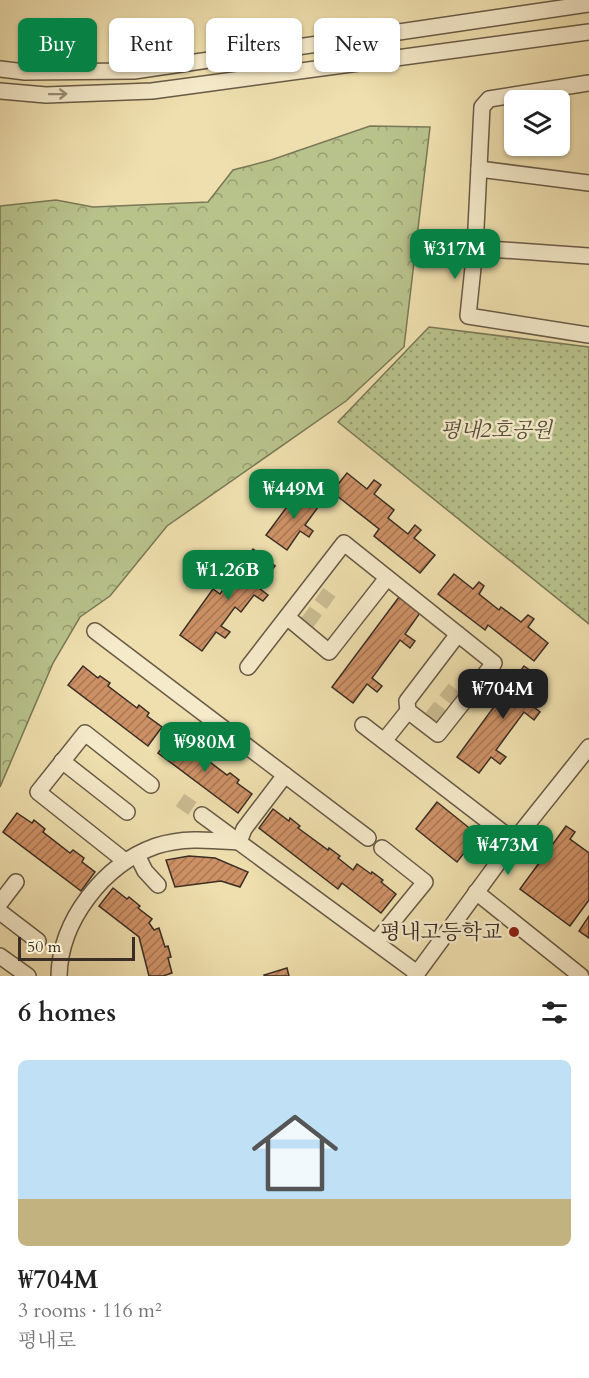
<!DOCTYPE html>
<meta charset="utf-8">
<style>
body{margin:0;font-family:Cardo,"Noto Serif KR",serif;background:#f2f2f2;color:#222;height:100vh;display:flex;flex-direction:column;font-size:22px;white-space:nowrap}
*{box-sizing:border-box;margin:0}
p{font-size:20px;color:#767676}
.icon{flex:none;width:33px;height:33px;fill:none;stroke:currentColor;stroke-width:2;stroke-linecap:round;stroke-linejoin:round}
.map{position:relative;height:976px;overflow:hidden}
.drawer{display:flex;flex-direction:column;background:#fff;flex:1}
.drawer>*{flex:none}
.guide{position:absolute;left:18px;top:18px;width:554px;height:54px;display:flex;gap:12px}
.buttons{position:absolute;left:504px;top:90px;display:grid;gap:12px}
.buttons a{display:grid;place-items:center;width:66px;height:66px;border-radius:9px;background:#fff;box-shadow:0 2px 4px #0004;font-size:30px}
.scale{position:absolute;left:18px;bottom:15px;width:117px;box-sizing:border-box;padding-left:6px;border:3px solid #3b2e24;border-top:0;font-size:16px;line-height:21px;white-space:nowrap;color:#3b2e24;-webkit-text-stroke:4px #f5eaca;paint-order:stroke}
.price{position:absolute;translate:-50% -51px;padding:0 14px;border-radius:12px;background:#0b8043;color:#fff;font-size:20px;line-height:39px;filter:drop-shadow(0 2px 3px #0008)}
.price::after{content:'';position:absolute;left:50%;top:36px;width:18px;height:14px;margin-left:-9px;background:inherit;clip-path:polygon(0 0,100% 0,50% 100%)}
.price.on{background:#222;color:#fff}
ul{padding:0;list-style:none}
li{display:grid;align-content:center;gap:12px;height:318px;padding:0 18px}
li span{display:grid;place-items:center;height:186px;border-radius:9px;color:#555}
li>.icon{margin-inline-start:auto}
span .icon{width:108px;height:108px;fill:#fffc;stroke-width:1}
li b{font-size:26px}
h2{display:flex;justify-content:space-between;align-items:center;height:72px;padding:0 18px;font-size:26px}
.chip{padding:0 21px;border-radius:9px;background:#fff;box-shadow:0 2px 4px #0004;font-size:21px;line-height:54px}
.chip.on{background:#0b8043;color:#fff}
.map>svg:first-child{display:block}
</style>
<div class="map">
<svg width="589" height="976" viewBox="0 0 589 976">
<defs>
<pattern id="grass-dots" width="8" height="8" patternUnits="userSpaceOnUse" patternTransform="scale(1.5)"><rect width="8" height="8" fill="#b8c28b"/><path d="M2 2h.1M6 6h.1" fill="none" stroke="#979e71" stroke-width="1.8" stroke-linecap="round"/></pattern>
<pattern id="forest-crowns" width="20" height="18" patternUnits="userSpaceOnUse" patternTransform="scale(1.5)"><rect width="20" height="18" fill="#b8c28b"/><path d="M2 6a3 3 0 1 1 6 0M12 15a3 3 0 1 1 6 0" fill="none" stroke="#979e71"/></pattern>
<pattern id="building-hatch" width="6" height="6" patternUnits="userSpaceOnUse" patternTransform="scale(1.5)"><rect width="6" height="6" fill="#ce9166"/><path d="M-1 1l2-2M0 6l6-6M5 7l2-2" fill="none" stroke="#a87754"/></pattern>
</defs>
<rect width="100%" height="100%" fill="#efdfae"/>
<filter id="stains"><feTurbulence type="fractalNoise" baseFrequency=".00333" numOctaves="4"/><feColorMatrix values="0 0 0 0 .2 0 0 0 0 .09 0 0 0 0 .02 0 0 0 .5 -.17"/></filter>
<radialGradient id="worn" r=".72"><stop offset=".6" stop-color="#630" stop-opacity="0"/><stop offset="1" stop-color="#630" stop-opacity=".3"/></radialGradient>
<polygon fill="url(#grass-dots)" stroke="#7a7858" stroke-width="1.5" points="429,327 589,347 589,624 338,422"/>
<polygon fill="url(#forest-crowns)" stroke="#7a7858" stroke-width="1.5" points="370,126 430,127 404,347 346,401 167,526 110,596 80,617 53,663 0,787 0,206 56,200 93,207 208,202 233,170 271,160"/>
<g fill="url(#building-hatch)" stroke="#3b2e24" stroke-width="1.5">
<polygon points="347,473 367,489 374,480 381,485 374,494 394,510 388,518 408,534 415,525 421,530 414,538 435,555 420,573 374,536 379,529 332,492"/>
<polygon points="301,488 321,503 305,525 313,531 309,537 300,531 287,550 266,535"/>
<polygon points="253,549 275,566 259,588 268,595 263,601 254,595 241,612 235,607 221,626 230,632 225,638 216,632 202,651 180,635 213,589 220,594"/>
<polygon points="454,574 473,589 479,582 484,586 479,594 499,610 501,607 521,622 528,615 534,619 528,627 548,643 534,661 488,625 485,630 438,594"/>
<polygon points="399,597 420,613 405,634 415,641 410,648 400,640 372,678 382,686 377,692 367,684 353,703 332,687"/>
<polygon points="83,666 98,678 100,676 110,683 108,686 137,708 139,705 149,713 147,716 162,727 148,746 68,685"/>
<polygon points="524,666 546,682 530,704 540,712 534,720 524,712 496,750 506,757 500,764 491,757 479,773 457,757"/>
<polygon points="173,733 189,745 190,743 200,751 198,753 227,775 230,773 239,780 237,783 252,794 238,813 158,753"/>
<polygon points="437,802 478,835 457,862 416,829"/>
<polygon points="273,809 289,821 290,818 300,826 298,828 328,850 329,848 340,856 338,858 353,870 357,864 371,874 372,872 383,880 381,882 396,894 381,913 342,883 338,889 259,828"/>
<polygon points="17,813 32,823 34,820 45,829 43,832 70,853 73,850 84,858 82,862 95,872 81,891 3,832"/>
<polygon points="566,826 575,832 570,839 589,853 589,900 570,926 520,889"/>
<polygon points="189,856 215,858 248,872 240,887 221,881 175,887 166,860"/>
<polygon points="113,888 127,899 129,897 140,906 138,908 152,919 149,923 154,930 159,928 165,947 168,946 171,957 168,958 172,973 163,976 149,976 139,937 99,906"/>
<polygon points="589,916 589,938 579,931"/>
<polygon points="287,968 289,976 265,976 264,975"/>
</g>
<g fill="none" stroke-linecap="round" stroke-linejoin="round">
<g stroke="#cbbc92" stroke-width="15" stroke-dasharray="15 8" stroke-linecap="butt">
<polyline points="307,623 332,589"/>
<polyline points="431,718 457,685"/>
<polyline points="180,800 202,815"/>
</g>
<g stroke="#685a46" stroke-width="18">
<g id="minor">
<polyline points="0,69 25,72 134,71 589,4"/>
<polyline points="589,83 489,99 482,107 475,248 589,256"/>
<polyline points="0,91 46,95 152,91 589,32"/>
<polyline points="479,169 589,183"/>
<polyline points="475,248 468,316 589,335"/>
<polyline points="287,617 329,652 387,578"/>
<polyline points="95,631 368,838"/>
<polyline points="248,667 344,543 494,663 438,734 408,711 407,701 458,634"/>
<polyline points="363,725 514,841"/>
<polyline points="384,741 408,711"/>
<polyline points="62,761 127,812"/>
<polyline points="202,815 417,973"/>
<polyline points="137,855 145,871 158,885"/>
<polyline points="125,861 38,792 85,733 151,785"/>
<polyline points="476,892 581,976"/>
<polyline points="0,903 16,882"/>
<polyline points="0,912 38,941"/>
<polyline points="376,942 425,882 382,848"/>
<polyline points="0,956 28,976"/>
<path d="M 59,976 C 60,921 103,865 156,846 C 183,837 211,840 239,842 L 244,829 L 285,775"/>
<polyline points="415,976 514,841 589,747"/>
</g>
</g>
<use href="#minor" stroke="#f5eaca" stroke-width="15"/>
</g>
<defs><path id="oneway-shaft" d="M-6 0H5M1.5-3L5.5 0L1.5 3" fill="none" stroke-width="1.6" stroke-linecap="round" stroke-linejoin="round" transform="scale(1.5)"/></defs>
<use stroke="#988c77" href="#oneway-shaft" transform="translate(58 94) rotate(-1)"/>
<circle fill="#8f2418" stroke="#f5eaca" stroke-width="2" cx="514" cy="932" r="6"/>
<g text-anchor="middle" stroke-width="5" stroke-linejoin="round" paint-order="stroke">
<g font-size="21" font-style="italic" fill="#544c39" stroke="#f5eaca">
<text x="496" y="437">평내2호공원</text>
</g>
<g font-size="21" fill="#3b2e24" stroke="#f5eaca" text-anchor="end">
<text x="502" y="939">평내고등학교</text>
</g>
</g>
<rect width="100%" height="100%" filter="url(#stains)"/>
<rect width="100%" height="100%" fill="url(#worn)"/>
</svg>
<div class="buttons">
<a><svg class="icon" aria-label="layers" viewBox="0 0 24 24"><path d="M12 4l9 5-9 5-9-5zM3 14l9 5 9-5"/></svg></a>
</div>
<div class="scale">50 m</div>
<b class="price" style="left:455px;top:280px">₩317M</b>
<b class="price" style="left:294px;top:520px">₩449M</b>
<b class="price" style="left:228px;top:601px">₩1.26B</b>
<b class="price on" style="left:503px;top:720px">₩704M</b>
<b class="price" style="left:205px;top:773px">₩980M</b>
<b class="price" style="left:508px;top:876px">₩473M</b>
<div class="guide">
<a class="chip on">Buy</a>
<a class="chip">Rent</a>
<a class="chip">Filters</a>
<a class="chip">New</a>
</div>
</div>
<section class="drawer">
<h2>6 homes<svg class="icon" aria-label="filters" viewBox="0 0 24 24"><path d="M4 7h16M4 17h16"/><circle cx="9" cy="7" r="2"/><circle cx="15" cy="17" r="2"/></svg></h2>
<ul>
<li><span style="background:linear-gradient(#bfe0f5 75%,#c2b280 0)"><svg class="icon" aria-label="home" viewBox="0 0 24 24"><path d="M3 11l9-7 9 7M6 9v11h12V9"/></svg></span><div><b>₩704M</b><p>3 rooms · 116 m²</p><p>평내로</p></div></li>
</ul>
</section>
